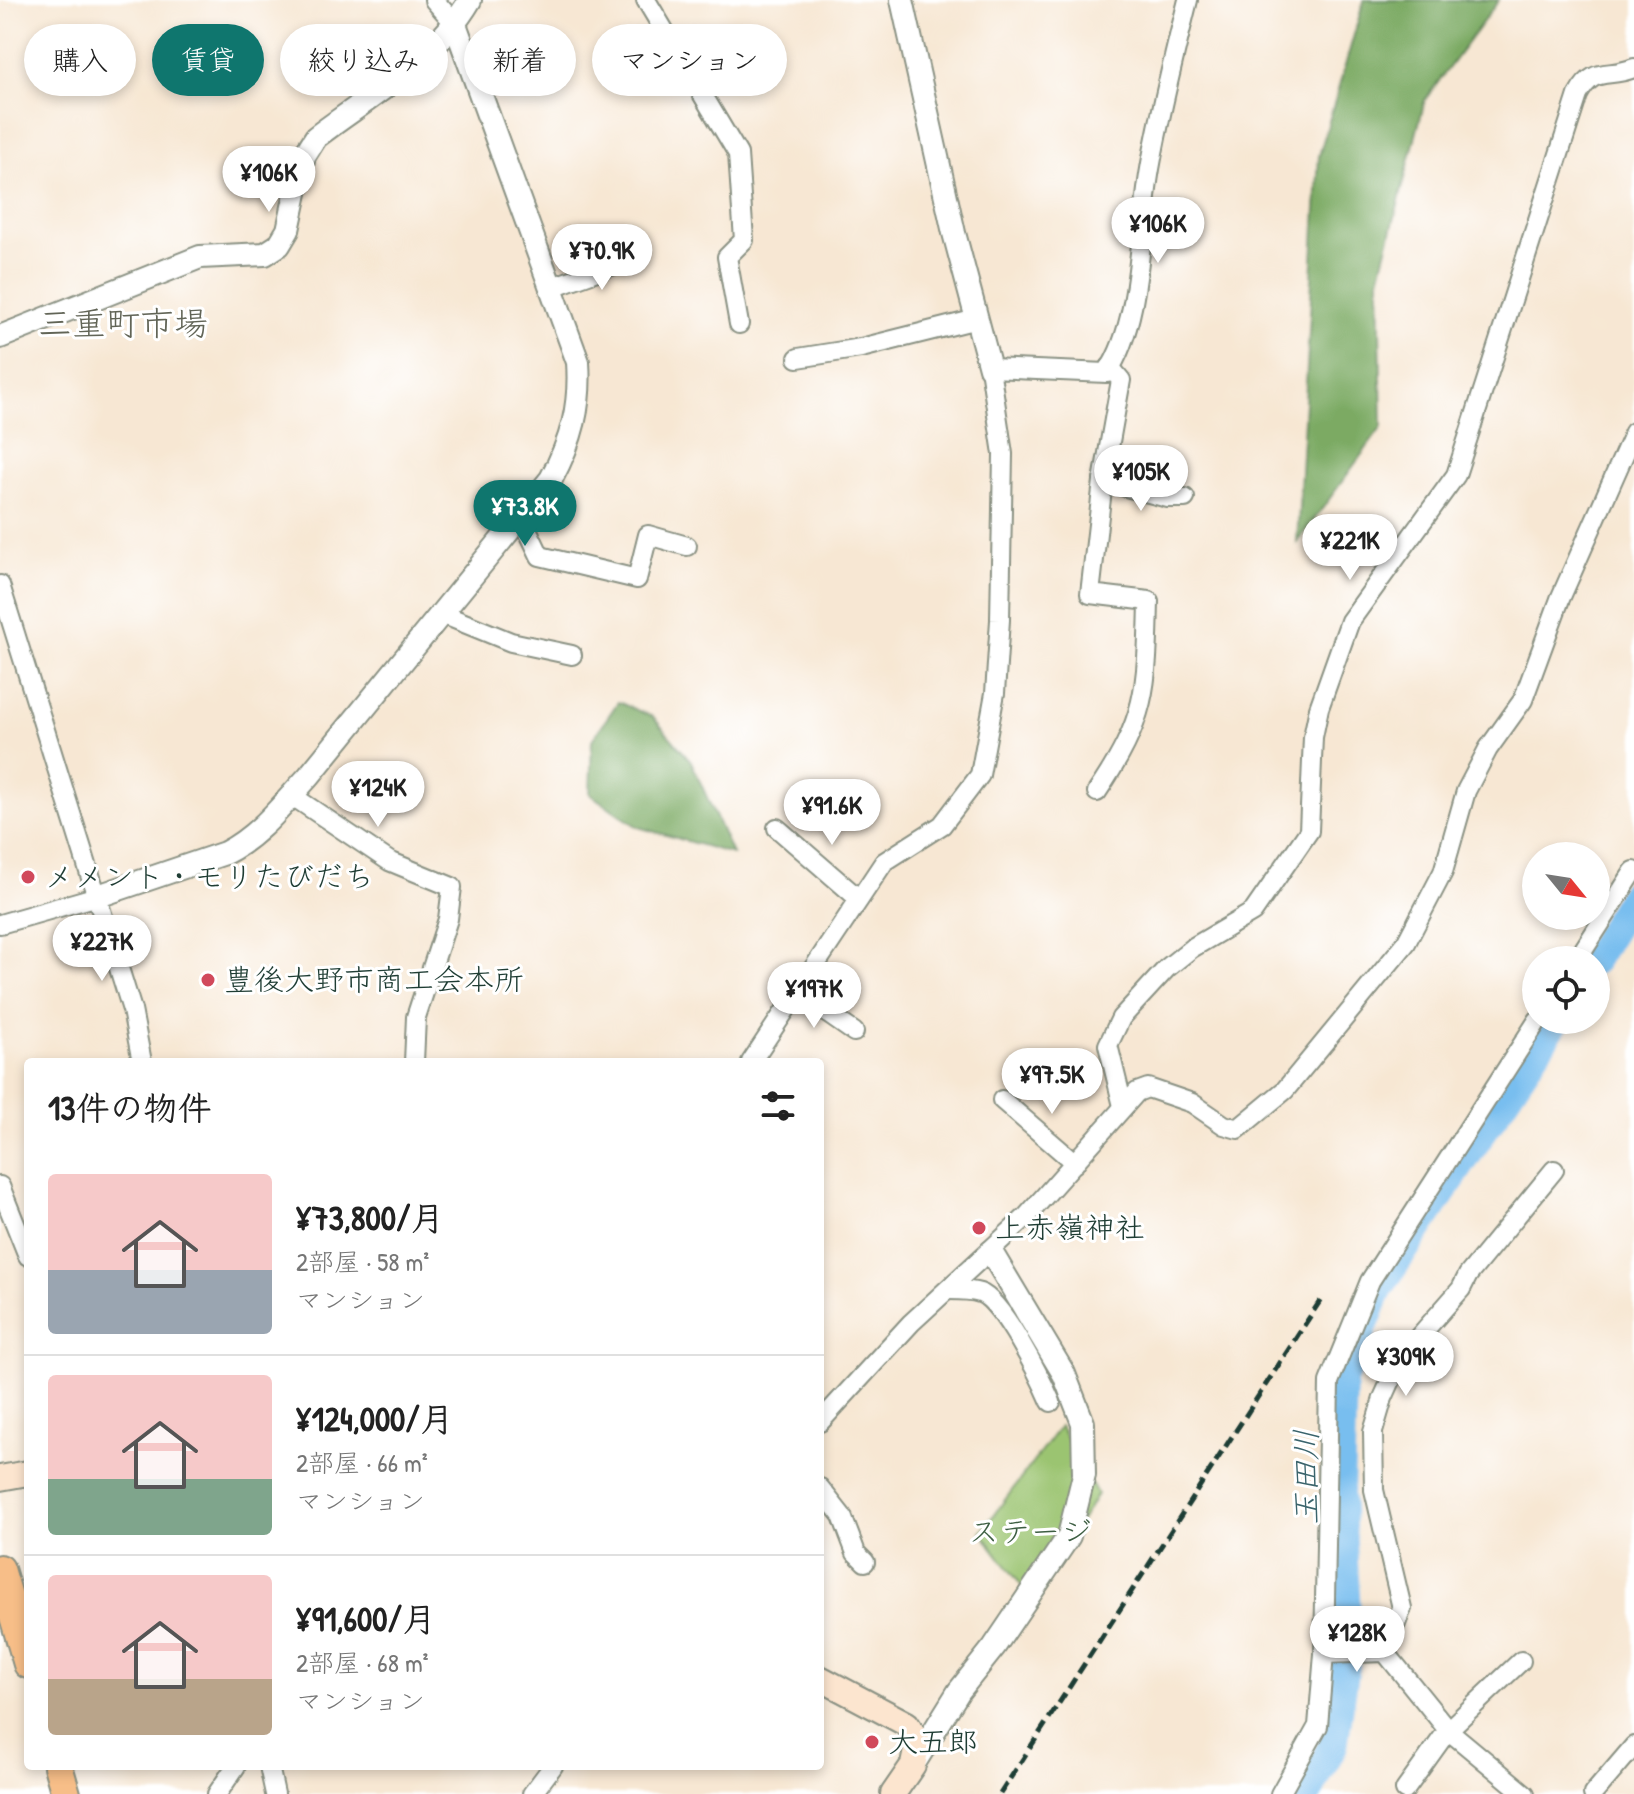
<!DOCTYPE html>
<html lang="ja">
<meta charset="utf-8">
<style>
body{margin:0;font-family:"Patrick Hand","Klee One",sans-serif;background:#f2f2f2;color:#222;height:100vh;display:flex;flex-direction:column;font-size:30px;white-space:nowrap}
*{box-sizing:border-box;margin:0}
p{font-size:26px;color:#767676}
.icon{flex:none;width:44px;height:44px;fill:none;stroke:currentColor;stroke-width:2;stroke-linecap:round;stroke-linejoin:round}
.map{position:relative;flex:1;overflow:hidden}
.side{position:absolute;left:24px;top:1058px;width:800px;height:712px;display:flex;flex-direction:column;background:#fff;border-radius:8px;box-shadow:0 4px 12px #0003}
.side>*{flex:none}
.banner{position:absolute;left:24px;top:24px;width:800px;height:72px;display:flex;gap:16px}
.needle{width:52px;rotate:120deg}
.tools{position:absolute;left:1522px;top:842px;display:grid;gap:16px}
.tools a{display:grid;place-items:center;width:88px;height:88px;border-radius:50%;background:#fff;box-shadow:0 4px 12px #0003;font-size:40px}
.price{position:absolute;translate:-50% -68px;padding:0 18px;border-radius:28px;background:#fff;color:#222;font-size:26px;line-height:52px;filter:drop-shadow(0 2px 4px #0008)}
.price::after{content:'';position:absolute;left:50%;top:48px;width:24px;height:18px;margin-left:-12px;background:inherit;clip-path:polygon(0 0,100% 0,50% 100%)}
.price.on{background:#0f766e;color:#fff}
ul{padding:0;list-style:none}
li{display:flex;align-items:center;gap:24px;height:200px;padding:0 24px}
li+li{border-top:2px solid #e0e0e0}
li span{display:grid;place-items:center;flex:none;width:224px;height:160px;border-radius:8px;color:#555}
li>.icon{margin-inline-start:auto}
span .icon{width:96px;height:96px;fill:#fffc;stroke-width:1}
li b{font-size:34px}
h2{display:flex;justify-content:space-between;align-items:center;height:96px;padding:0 24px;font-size:34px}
.pill{padding:0 28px;border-radius:36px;background:#fff;box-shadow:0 4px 12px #0003;font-size:28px;line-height:72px}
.pill.on{background:#0f766e;color:#fff}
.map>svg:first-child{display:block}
</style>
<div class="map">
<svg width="1634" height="1794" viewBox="0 0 1634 1794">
<rect width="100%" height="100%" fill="#fff"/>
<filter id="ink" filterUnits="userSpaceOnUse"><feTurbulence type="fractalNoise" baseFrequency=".0125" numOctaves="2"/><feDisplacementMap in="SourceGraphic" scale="16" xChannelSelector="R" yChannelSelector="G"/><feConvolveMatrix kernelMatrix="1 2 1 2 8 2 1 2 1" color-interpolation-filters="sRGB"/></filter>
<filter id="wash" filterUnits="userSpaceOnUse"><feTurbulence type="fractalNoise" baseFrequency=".006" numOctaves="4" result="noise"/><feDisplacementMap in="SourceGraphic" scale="32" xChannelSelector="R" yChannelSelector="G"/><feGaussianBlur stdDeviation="1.8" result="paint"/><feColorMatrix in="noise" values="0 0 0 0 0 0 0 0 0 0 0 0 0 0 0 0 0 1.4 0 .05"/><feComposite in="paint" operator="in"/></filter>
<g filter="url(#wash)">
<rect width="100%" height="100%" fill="#f7e7d3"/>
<polygon fill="#9bc471" stroke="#5d8052" stroke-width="2" points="1060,1426 1097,1494 1033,1601 981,1532"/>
<g fill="#7caa63" stroke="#4e744c" stroke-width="2">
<polygon points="1364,0 1499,0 1425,100 1379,279 1382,427 1297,543 1319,156"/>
<polygon points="618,702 653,717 691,761 732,854 638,827 590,794 592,740"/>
</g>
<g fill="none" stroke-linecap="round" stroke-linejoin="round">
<g stroke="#78beef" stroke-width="30">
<polyline points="1593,960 1634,894"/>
<polyline points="1307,1794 1333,1745 1348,1646 1339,1494 1342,1380 1378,1289 1556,1020"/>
</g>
</g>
</g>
<g filter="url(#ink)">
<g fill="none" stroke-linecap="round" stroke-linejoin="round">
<g stroke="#8b9284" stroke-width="22">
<g id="minor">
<polyline points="434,0 455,24"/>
<polyline points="646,0 738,154 744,240 727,257 739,324"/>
<polyline points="552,287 611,266 627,253"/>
<polyline points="798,358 861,348 977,319"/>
<polyline points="1103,481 1168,498 1185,498"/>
<polyline points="521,516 540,556 637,579 648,535 687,546"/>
<polyline points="0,585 132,1010 142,1062"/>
<polyline points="442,614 511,642 572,655"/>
<path d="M 1097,792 C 1147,718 1147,688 1149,601 L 1090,594 L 1103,481 L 1121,380 L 1110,367"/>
<polyline points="291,795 389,861 452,887 448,919 416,1017 414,1062"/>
<polyline points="777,828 859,899"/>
<polyline points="0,924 98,896"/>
<polyline points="1577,960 1634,871"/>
<polyline points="798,993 854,1032"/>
<path d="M 751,1062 L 884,862 L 942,825 L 980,775 L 995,693 L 1000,620 L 1003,454 L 990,368 L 1107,373 C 1142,322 1139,230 1150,169 C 1160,112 1174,56 1188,0"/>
<polyline points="1002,1100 1075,1163"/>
<path d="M 1123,1106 L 1108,1045 L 1121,1018 L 1167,968 L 1192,948 L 1253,912 L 1309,831 L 1313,737 L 1319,708 L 1350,621 L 1456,475 L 1578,95 C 1594,65 1607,79 1634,68"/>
<polyline points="0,1186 28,1256"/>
<path d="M 949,1290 C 958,1290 971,1290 980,1293 C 1002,1300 1041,1379 1051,1402"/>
<polyline points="820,1422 911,1323 1027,1216 1137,1092 1148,1088 1192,1103 1224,1125 1238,1129 1285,1090 1406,943 1443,872 1466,791 1488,749 1523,700 1560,599 1634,432"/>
<polyline points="820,1488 842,1516 856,1553 865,1562"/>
<polyline points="1385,1652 1402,1608 1374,1490 1373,1432 1383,1398 1402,1356 1461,1289 1468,1275 1554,1170"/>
<polyline points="1324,1654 1385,1652 1448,1730 1525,1794"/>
<polyline points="269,1766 275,1794"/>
<polyline points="1405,1790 1448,1730 1521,1661"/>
<polyline points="217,1794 236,1766"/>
<polyline points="532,1794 553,1766"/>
<polyline points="1280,1794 1318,1726 1324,1654 1329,1382 1370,1281 1538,1020"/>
<polyline points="1593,1794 1634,1746"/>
</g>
</g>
<g stroke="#8b9284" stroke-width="26">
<g id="tertiary">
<polyline points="902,0 954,233 990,368"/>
<path d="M 0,337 L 200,257 L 265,254 L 279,245 L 288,230 L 304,156 L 316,137 C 370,96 435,60 470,0"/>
<path d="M 98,896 L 225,853 C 259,836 284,803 309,776 L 551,479 C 572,440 581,406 578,362 L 455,24"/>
<polyline points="913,1765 959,1691 994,1647 1069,1536 1084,1475 1083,1423 1064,1374 991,1252"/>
</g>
</g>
<g stroke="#8b9284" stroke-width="28">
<g id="secondary">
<polyline points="0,1478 28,1473"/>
<polyline points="820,1678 907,1724 918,1741 913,1765 893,1794"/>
</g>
</g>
<g stroke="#8b9284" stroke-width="32">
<g id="trunk">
<polyline points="0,1569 28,1664"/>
<polyline points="58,1766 66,1794"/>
</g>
</g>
<use href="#minor" stroke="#fff" stroke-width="18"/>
<use href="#tertiary" stroke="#fff" stroke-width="22"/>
<use href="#secondary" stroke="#fce5cf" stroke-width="24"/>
<use href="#trunk" stroke="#f7be88" stroke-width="28"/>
<polyline stroke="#1f3d34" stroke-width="5" stroke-dasharray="12 6" stroke-linecap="butt" points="1000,1794 1322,1298"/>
</g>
</g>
<g fill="#d1495b" stroke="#fff" stroke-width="3">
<circle cx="28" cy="877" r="8"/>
<circle cx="208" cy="980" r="8"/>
<circle cx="979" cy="1228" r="8"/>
<circle cx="872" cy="1742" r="8"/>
</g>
<g text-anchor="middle" stroke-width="6" stroke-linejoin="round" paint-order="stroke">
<g font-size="30" fill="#1f3d34" stroke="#fff" text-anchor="start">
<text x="44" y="887">メメント・モリたびだち</text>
<text x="224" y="990">豊後大野市商工会本所</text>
<text x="995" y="1238">上赤嶺神社</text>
<text x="888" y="1752">大五郎</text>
</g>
<g font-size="30" fill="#3e5f43" stroke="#fff">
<text x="1030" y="1542">ステージ</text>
</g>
<g font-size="32" font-style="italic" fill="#3a646c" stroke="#fff">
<text transform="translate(1306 1477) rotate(-90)" y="11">玉田川</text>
</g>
<g font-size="34" fill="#626557" stroke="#fff">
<text x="123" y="335">三重町市場</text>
</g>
</g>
</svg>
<div class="tools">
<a><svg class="needle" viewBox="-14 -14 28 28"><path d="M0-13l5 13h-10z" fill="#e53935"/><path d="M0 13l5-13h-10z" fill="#767676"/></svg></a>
<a><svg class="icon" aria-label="locate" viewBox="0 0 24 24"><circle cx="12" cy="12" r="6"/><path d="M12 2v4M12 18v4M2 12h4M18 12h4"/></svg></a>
</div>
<b class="price" style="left:269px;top:214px">¥106K</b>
<b class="price" style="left:1158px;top:265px">¥106K</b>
<b class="price" style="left:602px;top:292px">¥70.9K</b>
<b class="price" style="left:1141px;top:513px">¥105K</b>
<b class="price on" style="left:525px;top:548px">¥73.8K</b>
<b class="price" style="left:1350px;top:582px">¥221K</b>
<b class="price" style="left:378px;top:829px">¥124K</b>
<b class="price" style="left:832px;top:847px">¥91.6K</b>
<b class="price" style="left:102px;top:983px">¥227K</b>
<b class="price" style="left:814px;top:1030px">¥197K</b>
<b class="price" style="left:1052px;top:1116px">¥97.5K</b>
<b class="price" style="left:1406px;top:1398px">¥309K</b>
<b class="price" style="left:1357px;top:1674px">¥128K</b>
<div class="banner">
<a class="pill">購入</a>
<a class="pill on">賃貸</a>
<a class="pill">絞り込み</a>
<a class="pill">新着</a>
<a class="pill">マンション</a>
</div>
<section class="side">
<h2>13件の物件<svg class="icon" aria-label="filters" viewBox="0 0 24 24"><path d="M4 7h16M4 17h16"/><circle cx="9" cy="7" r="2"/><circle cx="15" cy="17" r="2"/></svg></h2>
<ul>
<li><span style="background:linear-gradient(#f6c9c9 60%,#9aa5b1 0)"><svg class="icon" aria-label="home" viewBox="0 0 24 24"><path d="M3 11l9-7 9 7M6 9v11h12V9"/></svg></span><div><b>¥73,800/月</b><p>2部屋 · 58 m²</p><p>マンション</p></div></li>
<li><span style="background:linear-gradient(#f6c9c9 65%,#7fa58c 0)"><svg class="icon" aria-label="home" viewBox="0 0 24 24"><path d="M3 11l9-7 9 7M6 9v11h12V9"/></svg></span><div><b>¥124,000/月</b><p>2部屋 · 66 m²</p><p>マンション</p></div></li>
<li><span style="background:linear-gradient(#f6c9c9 65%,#b9a48a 0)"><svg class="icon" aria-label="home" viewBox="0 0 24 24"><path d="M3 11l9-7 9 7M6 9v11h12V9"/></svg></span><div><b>¥91,600/月</b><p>2部屋 · 68 m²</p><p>マンション</p></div></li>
</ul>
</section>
</div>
